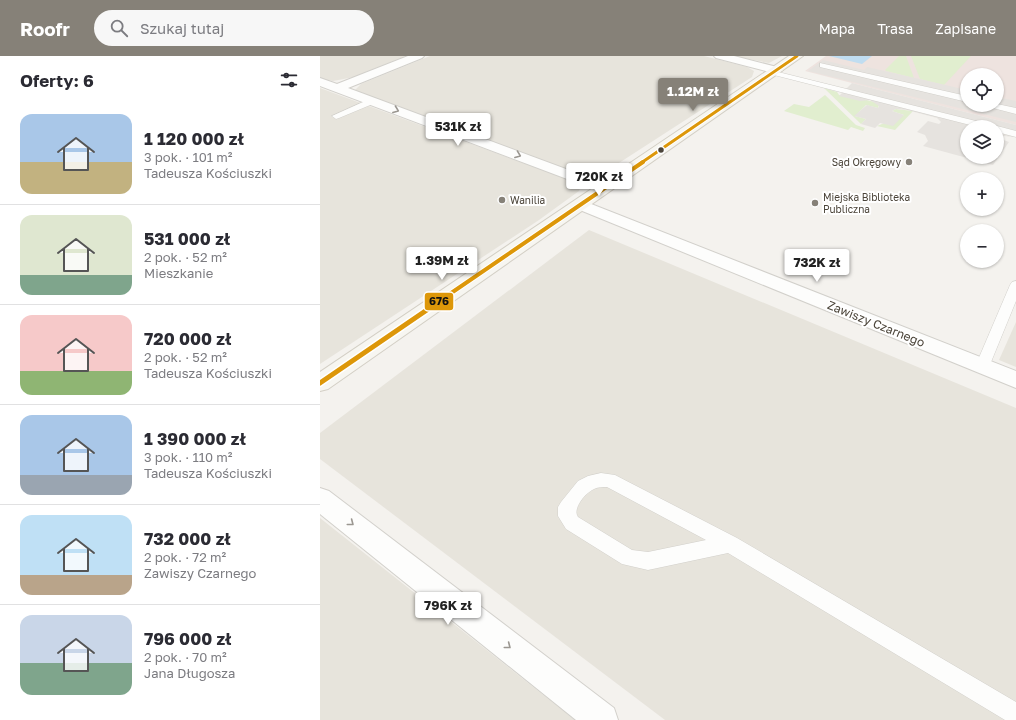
<!DOCTYPE html>
<html lang="pl">
<meta charset="utf-8">
<style>
body{margin:0;font-family:"Golos Text",sans-serif;background:#f7f7f7;color:#2b2b33;height:100vh;display:flex;flex-direction:column;font-size:15px;white-space:nowrap}
*{box-sizing:border-box;margin:0}
p{font-size:13px;color:#7c7c81}
.icon{flex:none;width:22px;height:22px;fill:none;stroke:currentColor;stroke-width:2;stroke-linecap:round;stroke-linejoin:round}
.map{position:relative;flex:1;overflow:hidden}
.drawer{display:flex;flex-direction:column;background:#fff;width:320px}
.drawer>*{flex:none}
.buttons{position:absolute;left:640px;top:12px;display:grid;gap:8px}
.buttons a{display:grid;place-items:center;width:44px;height:44px;border-radius:50%;background:#fff;box-shadow:0 1px 3px #0004;font-size:20px}
.price{position:absolute;translate:-50% -34px;padding:0 9px;border-radius:4px;background:#fff;color:#222;font-size:13px;line-height:26px;filter:drop-shadow(0 1px 2px #0008)}
.price::after{content:'';position:absolute;left:50%;top:24px;width:12px;height:9px;margin-left:-6px;background:inherit;clip-path:polygon(0 0,100% 0,50% 100%)}
.price.active{background:#868178;color:#fff}
ul{padding:0;list-style:none}
li{display:flex;align-items:center;gap:12px;height:100px;padding:0 20px}
li+li{border-top:1px solid #e1e1e2}
li span{display:grid;place-items:center;flex:none;width:112px;height:80px;border-radius:12px;color:#555}
li>.icon{margin-inline-start:auto}
span .icon{width:48px;height:48px;fill:#fffc;stroke-width:1}
li b{font-size:17px}
h2{display:flex;justify-content:space-between;align-items:center;height:48px;padding:0 20px;font-size:17px}
header{display:flex;align-items:center;gap:24px;box-sizing:border-box;height:56px;padding:0 20px;background:#868178;color:#fff}
header strong{font-size:19px}
nav{display:flex;gap:22px;margin-inline-start:auto;font-size:14px}
.search{width:280px;height:36px;background:#f7f7f7;display:flex;align-items:center;gap:10px;box-sizing:border-box;padding:0 14px;border-radius:22px;color:#7c7c81;font-size:15px}
main{display:flex;flex:1;min-height:0}
.map>svg:first-child{display:block}
</style>
<header>
<strong>Roofr</strong>
<div class="search"><svg class="icon" aria-label="search" viewBox="0 0 24 24"><circle cx="10" cy="10" r="6"/><path d="M15 15l6 6"/></svg>Szukaj tutaj</div>
<nav><a>Mapa</a><a>Trasa</a><a>Zapisane</a></nav>
</header>
<main>
<section class="drawer">
<h2>Oferty: 6<svg class="icon" aria-label="filters" viewBox="0 0 24 24"><path d="M4 7h16M4 17h16"/><circle cx="9" cy="7" r="2"/><circle cx="15" cy="17" r="2"/></svg></h2>
<ul>
<li><span style="background:linear-gradient(#a9c7e8 60%,#c2b280 0)"><svg class="icon" aria-label="home" viewBox="0 0 24 24"><path d="M3 11l9-7 9 7M6 9v11h12V9"/></svg></span><div><b>1 120 000 zł</b><p>3 pok. · 101 m²</p><p>Tadeusza Kościuszki</p></div></li>
<li><span style="background:linear-gradient(#dfe7d0 75%,#7fa58c 0)"><svg class="icon" aria-label="home" viewBox="0 0 24 24"><path d="M3 11l9-7 9 7M6 9v11h12V9"/></svg></span><div><b>531 000 zł</b><p>2 pok. · 52 m²</p><p>Mieszkanie</p></div></li>
<li><span style="background:linear-gradient(#f6c9c9 70%,#8fb573 0)"><svg class="icon" aria-label="home" viewBox="0 0 24 24"><path d="M3 11l9-7 9 7M6 9v11h12V9"/></svg></span><div><b>720 000 zł</b><p>2 pok. · 52 m²</p><p>Tadeusza Kościuszki</p></div></li>
<li><span style="background:linear-gradient(#a9c7e8 75%,#9aa5b1 0)"><svg class="icon" aria-label="home" viewBox="0 0 24 24"><path d="M3 11l9-7 9 7M6 9v11h12V9"/></svg></span><div><b>1 390 000 zł</b><p>3 pok. · 110 m²</p><p>Tadeusza Kościuszki</p></div></li>
<li><span style="background:linear-gradient(#bfe0f5 75%,#b9a48a 0)"><svg class="icon" aria-label="home" viewBox="0 0 24 24"><path d="M3 11l9-7 9 7M6 9v11h12V9"/></svg></span><div><b>732 000 zł</b><p>2 pok. · 72 m²</p><p>Zawiszy Czarnego</p></div></li>
<li><span style="background:linear-gradient(#c9d6e8 60%,#7fa58c 0)"><svg class="icon" aria-label="home" viewBox="0 0 24 24"><path d="M3 11l9-7 9 7M6 9v11h12V9"/></svg></span><div><b>796 000 zł</b><p>2 pok. · 70 m²</p><p>Jana Długosza</p></div></li>
</ul>
</section>
<div class="map">
<svg width="696" height="664" viewBox="0 0 696 664">
<rect width="100%" height="100%" fill="#f4f2ee"/>
<g fill="#e7e4dc">
<polygon points="0,0 86,0 34,21 13,25 0,23"/>
<polygon points="110,0 384,0 427,11 434,15 432,21 285,116 270,118 260,118 249,114 37,37 35,34 41,28"/>
<polygon points="413,0 462,0 449,7"/>
<polygon points="0,32 260,128 261,130 259,135 219,164 0,308"/>
<polygon points="269,174 696,352 696,664 345,664 0,403 0,377"/>
<polygon points="696,266 696,311 679,304"/>
<polygon points="0,462 255,664 0,664"/>
</g>
<path fill="#eee3df" fill-rule="evenodd" d="M 506,0 L 696,0 L 696,69 L 485,15 ZM 647,19 L 677,19 L 677,49 L 647,49 Z"/>
<g fill="#e1eecf">
<polygon points="579,0 586,0 594,22 566,15 565,14"/>
<polygon points="591,0 651,0 624,29 600,23"/>
<path d="M 504,32 L 517,36 L 519,39 C 530,42 553,43 559,49 L 558,52 L 546,49 L 535,60 L 546,63 L 541,68 Z"/>
<polygon points="505,39 536,69 545,72 543,75 531,71 528,74 464,55 474,48 489,51"/>
<polygon points="576,53 593,55 575,74 557,70 584,59 572,55"/>
</g>
<g fill="#e6e3df" fill-rule="evenodd">
<polygon points="503,4 544,14 547,11 647,34 647,49 677,49 677,41 696,45 696,66 488,15"/>
<path d="M 532,27 L 696,69 L 696,81 L 683,80 L 681,83 L 689,86 L 673,109 L 603,90 L 608,85 L 605,79 L 597,76 L 608,65 L 619,68 L 621,66 L 617,62 L 587,54 L 576,53 L 572,55 L 584,59 L 573,70 L 560,67 L 555,72 L 541,68 L 546,63 L 534,60 L 547,49 L 558,52 L 559,50 L 550,44 L 540,45 L 519,40 ZM 647,71 L 677,71 L 677,101 L 647,101 Z"/>
</g>
<polygon fill="#c0ddf1" points="509,0 552,0 542,8"/>
<g fill="none" stroke-linecap="round" stroke-linejoin="round">
<g stroke="#d2d0cb" stroke-width="1">
<g id="lane">
<polygon points="500,7 647,40 647,46 500,11"/>
<polygon points="450,14 672,69 674,71 658,71 450,18"/>
<polygon points="52,42 56,45 55,47 19,62 16,63 12,60"/>
<polygon points="677,48 696,52 696,58 669,51 668,49"/>
<polygon points="677,70 696,75 696,81 677,76 677,71 674,71"/>
<polygon points="696,225 696,245 669,311 667,315 662,316 657,315 655,311 690,229 692,226"/>
<path d="M 281,417 L 295,419 L 417,482 L 696,646 L 696,664 L 685,664 L 408,497 L 328,514 L 302,508 L 246,473 L 238,460 L 238,451 L 241,446 L 258,425 L 268,420 ZM 287,431 L 386,484 L 328,496 L 312,494 L 258,461 C 252,453 265,437 274,433 C 278,431 283,431 287,431 Z"/>
</g>
</g>
<g stroke="#d2d0cb" stroke-width="2">
<g id="street">
<polygon points="88,0 104,0 102,2 28,32 289,129 292,132 289,135 279,135 0,30 0,22 17,28"/>
<polygon points="394,0 414,0 461,12 463,14 457,18 396,2"/>
<polygon points="261,144 696,315 696,332 255,152 253,149 255,146"/>
<polygon points="0,432 9,435 294,652 298,664 256,664 0,458"/>
</g>
</g>
<g stroke="#d3cfc5" stroke-width="2">
<polygon id="secondary" points="469,0 483,0 8,333 0,335 0,316"/>
</g>
<use href="#lane" fill="#fdfdfc" fill-rule="evenodd"/>
<use href="#street" fill="#fdfdfc" fill-rule="evenodd"/>
<use href="#secondary" fill="#f7f6f1" fill-rule="evenodd"/>
<g stroke="#fff" stroke-width="5">
<polyline id="bus-1-far2" points="321,107 477,0"/>
</g>
<g stroke="#fff" stroke-width="6">
<polyline id="bus-1-far1" points="118,246 323,106"/>
</g>
<g stroke="#fff" stroke-width="8">
<polyline id="bus-1" points="0,327 120,245"/>
</g>
<use href="#bus-1-far2" stroke="#dd9709" stroke-width="3"/>
<use href="#bus-1-far1" stroke="#dd9709" stroke-width="4"/>
<use href="#bus-1" stroke="#dd9709" stroke-width="5"/>
</g>
<defs><path id="oneway-chevron" d="M-2-3.5L2.5 0L-2 3.5" fill="none" stroke-width="1.6" stroke-linecap="round" stroke-linejoin="round"/></defs>
<g stroke="#9b9791">
<use href="#oneway-chevron" transform="translate(76 54) rotate(21)"/>
<use href="#oneway-chevron" transform="translate(198 99) rotate(21)"/>
<use href="#oneway-chevron" transform="translate(31 467) rotate(38)"/>
<use href="#oneway-chevron" transform="translate(188 590) rotate(38)"/>
</g>
<circle fill="#4b4439" stroke="#fff" stroke-width="1.5" cx="341" cy="94" r="3.5"/>
<g fill="#868178" stroke="#fff" stroke-width="1.5">
<circle cx="589" cy="106" r="4"/>
<circle cx="182" cy="144" r="4"/>
<circle cx="495" cy="147" r="4"/>
</g>
<g text-anchor="middle" stroke-width="4" stroke-linejoin="round" paint-order="stroke">
<g font-size="10" fill="#4b4439" stroke="#fff" text-anchor="start">
<text x="581" y="110" text-anchor="end">Sąd Okręgowy</text>
<text x="503" y="145">Miejska Biblioteka<tspan x="503" dy="12">Publiczna</tspan></text>
<text x="190" y="148">Wanilia</text>
</g>
<g font-size="12" fill="#4b4439" stroke="#fff">
<text transform="translate(556 268) rotate(22)" y="4">Zawiszy Czarnego</text>
</g>
</g>
<rect stroke="#fff" stroke-width="1.5" x="104" y="236" width="30" height="19" rx="4" fill="#dd9709"/>
<g font-size="11" text-anchor="middle" font-weight="bold" fill="#111">
<text x="119" y="249">676</text>
</g>
</svg>
<div class="buttons">
<a><svg class="icon" aria-label="locate" viewBox="0 0 24 24"><circle cx="12" cy="12" r="6"/><path d="M12 2v4M12 18v4M2 12h4M18 12h4"/></svg></a>
<a><svg class="icon" aria-label="layers" viewBox="0 0 24 24"><path d="M12 4l9 5-9 5-9-5zM3 14l9 5 9-5"/></svg></a>
<a>+</a>
<a>−</a>
</div>
<b class="price active" style="left:373px;top:56px">1.12M zł</b>
<b class="price" style="left:138px;top:91px">531K zł</b>
<b class="price" style="left:279px;top:141px">720K zł</b>
<b class="price" style="left:122px;top:225px">1.39M zł</b>
<b class="price" style="left:497px;top:227px">732K zł</b>
<b class="price" style="left:128px;top:570px">796K zł</b>
</div>
</main>
